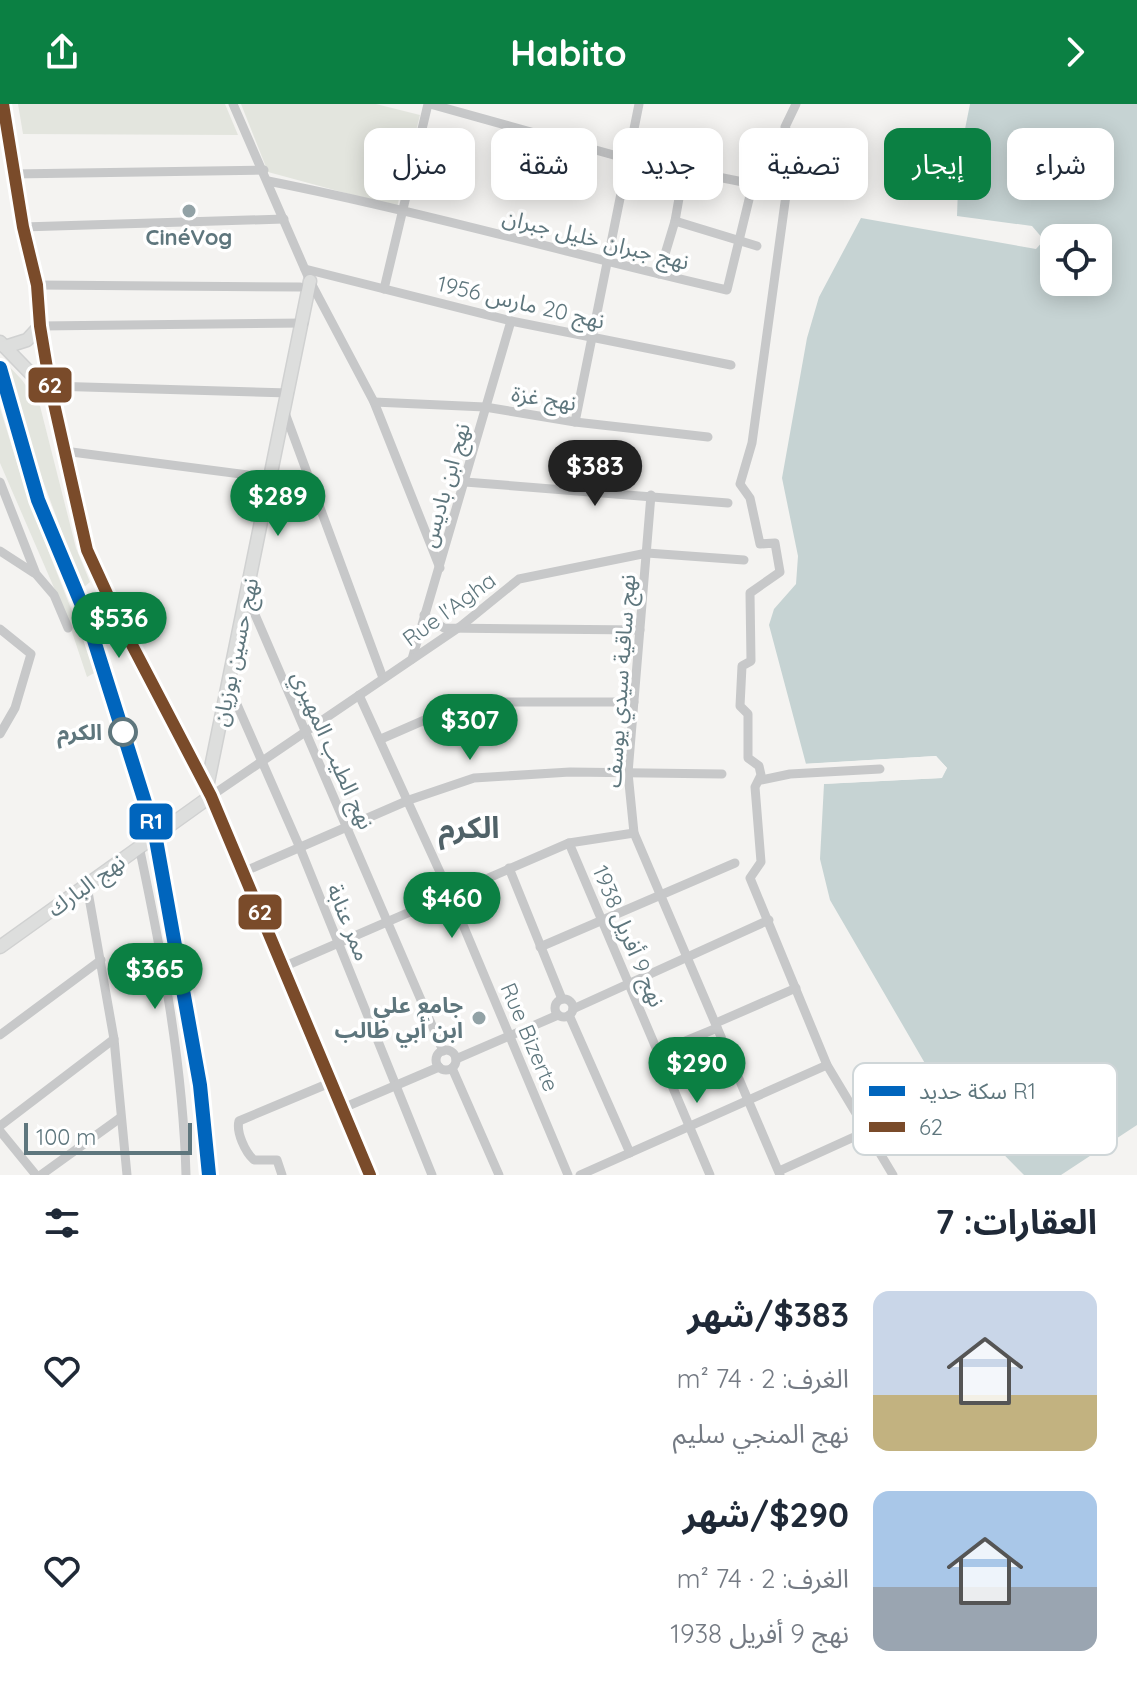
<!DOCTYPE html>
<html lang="ar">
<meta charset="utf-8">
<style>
body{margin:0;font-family:Quicksand,"Noto Sans Arabic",sans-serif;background:#f6f6f7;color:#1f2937;direction:rtl;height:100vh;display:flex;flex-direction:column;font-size:30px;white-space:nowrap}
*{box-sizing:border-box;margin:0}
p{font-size:26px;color:#747a83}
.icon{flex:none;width:44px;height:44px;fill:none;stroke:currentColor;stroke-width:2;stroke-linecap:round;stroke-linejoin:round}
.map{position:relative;height:1071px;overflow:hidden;direction:ltr}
.drawer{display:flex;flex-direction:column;background:#fff;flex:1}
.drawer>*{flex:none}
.guide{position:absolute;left:24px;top:24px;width:1090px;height:72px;direction:rtl;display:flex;gap:16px}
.controls{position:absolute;left:1040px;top:120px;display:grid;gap:16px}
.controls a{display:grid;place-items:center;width:72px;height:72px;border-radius:16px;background:#fff;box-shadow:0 4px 20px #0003;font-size:40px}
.scale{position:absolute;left:24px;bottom:20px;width:168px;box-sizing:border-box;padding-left:8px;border:4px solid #5e767d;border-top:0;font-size:22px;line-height:28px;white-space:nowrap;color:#5e767d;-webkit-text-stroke:6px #fff;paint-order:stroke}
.price{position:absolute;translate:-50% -68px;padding:0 18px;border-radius:28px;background:#0b8043;color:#fff;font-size:26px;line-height:52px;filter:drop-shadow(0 2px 4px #0008)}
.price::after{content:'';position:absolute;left:50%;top:48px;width:24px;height:18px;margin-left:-12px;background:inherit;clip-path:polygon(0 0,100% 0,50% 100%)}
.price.selected{background:#222;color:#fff}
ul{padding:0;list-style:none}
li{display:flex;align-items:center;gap:24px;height:200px;padding:0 40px}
li span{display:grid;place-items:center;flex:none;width:224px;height:160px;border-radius:16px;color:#555}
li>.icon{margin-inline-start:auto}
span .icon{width:96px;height:96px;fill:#fffc;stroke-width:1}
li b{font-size:34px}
h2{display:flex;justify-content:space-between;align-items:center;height:96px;padding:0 40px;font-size:34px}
.chip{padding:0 28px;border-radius:16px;background:#fff;box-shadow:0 4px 20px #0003;font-size:28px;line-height:72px}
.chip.selected{background:#0b8043;color:#fff}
header{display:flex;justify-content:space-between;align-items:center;height:104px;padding:0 40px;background:#0b8043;color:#fff;font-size:36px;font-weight:800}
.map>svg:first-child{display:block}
</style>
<header><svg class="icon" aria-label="forward" viewBox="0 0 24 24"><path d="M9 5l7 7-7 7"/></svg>Habito<svg class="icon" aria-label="share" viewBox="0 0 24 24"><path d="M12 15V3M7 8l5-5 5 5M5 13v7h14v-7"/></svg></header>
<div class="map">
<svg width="1137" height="1071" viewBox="0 0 1137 1071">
<rect width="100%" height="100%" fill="#f4f3f1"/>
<g fill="#e3e5de">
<polygon points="18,0 225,0 238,31 23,30"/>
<polygon points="241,0 376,0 420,11 397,103 268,68"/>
<polygon points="5,258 22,276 40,302 76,444 90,478 83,484 19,313"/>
<polygon points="0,304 29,398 96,568 87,573 68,516 0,359"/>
</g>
<path fill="#c6d3d3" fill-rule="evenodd" d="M 970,0 L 1137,0 L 1137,1021 L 1061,1071 L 1024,1071 L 960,1006 L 930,968 L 830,796 L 820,755 L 824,680 L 941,674 L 947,664 L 936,652 L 806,660 L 769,521 L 774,505 L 796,480 L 798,452 L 782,374 L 807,234 L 819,193 L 861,114 L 1036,145 L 1044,136 L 1032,122 L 957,112 L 959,55 ZM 1054,134 L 1098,134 L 1098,178 L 1054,178 Z"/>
<polygon fill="#f4f3f1" points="936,652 947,664 942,674 820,680 824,676 939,671 942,664 935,656 806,664 801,660"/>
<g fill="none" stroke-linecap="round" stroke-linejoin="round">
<g stroke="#d0d1d1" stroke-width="15">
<g id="secondary">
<polyline points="3,0 23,123 37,181 40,222 50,282 87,446 120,518 211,692 370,1071"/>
<polyline points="0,238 35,274 50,296"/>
<polyline points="5,243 27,236 40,222"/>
<polyline points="207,683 310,177"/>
<polyline points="0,843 211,692"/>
</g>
</g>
<g stroke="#c7c8c9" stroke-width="9">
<polyline points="233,0 310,177 374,298 440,464"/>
<polyline points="430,0 628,55 763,82"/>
<polyline points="796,0 785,23 793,40 752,339 740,380 750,394 760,440 775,439 780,468 750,489 751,557 742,562 740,602 748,610 748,654 759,662 761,671 755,683 761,758 750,774 827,961 893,1071"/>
<polyline points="13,70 264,66"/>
<path d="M 268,77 C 423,108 574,151 727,186 L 753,79"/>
<polyline points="675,117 757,142"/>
<polyline points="23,123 284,115"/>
<polyline points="305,165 511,217 731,261"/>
<polyline points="659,170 675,117 684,66"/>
<polyline points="37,181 300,183"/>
<polyline points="384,185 428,0"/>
<polyline points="40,222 304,219"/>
<polyline points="50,282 289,289"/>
<polyline points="374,298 485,303 575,318 708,333"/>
<polyline points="285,309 383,574"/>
<polyline points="575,318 639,0"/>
<polyline points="64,347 272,374"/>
<polyline points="0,378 36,470 54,491 68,524"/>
<polyline points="465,378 728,399"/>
<polyline points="651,391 628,669 634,729 780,1071"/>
<polyline points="0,447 34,469"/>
<polyline points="247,492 443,947"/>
<polyline points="424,511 444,524 640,526"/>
<polyline points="0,525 31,550 15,604 0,630"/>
<polyline points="412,555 511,217"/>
<polyline points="228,580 300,744 432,1071"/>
<polyline points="359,591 450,790 568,1071"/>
<polyline points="381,635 466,598 634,598"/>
<polyline points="761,676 790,670 880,665"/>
<polyline points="211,692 461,522 519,475 647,449 744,456"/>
<polyline points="569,739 710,1071"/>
<path d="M 139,742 C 162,851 183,959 186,1071"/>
<polyline points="509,764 562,895"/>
<polyline points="243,768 409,696 474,674 570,668 722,670"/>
<polyline points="87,782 114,935 127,1071"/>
<polyline points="540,843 735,759"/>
<polyline points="283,863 569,739 634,729"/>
<circle cx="564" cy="904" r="9"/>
<polyline points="573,905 769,816"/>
<polyline points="569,911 630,1049"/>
<polyline points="716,919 796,884"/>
<polyline points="0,931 101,856"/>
<circle cx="446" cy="956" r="10"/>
<polyline points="659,948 717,924"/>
<polyline points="456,955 558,911"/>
<polyline points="452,964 499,1071"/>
<polyline points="343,1004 439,963"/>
<polyline points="0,1022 114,935"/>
<polyline points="0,1027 36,1071"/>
<polyline points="779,1067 865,1028"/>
<polyline points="41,1071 120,1014"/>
<path d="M 282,1071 L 277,1056 L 254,1056 C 245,1048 236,1028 239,1017 L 332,978"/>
<polyline points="580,1071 827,961"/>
</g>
<use href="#secondary" stroke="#dddedd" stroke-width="12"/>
<g stroke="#fff" stroke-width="18">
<polyline id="bus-1" points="3,0 23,123 37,181 40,222 50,282 87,446 120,518 211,692 370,1071"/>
</g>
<use href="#bus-1" stroke="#7a4b2a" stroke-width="12"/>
<g stroke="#fff" stroke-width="20">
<polyline id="rail-1" points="0,264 38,396 86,511 155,730 200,981 209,1071"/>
</g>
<use href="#rail-1" stroke="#0065bd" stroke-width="14"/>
</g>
<g fill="#92a2a6" stroke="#fff" stroke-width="3">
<circle cx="189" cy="107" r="8"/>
<circle cx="479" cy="914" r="8"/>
</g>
<circle fill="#fff" stroke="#5e767d" stroke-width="4" cx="123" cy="628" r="13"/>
<g text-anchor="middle" stroke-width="7" stroke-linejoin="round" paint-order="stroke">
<g font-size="22" font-weight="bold" fill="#5e767d" stroke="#fff">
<text x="189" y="141">CinéVog</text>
<text x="463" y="909" text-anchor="end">جامع علي<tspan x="463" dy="25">ابن أبي طالب</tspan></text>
</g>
<g font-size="22" fill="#5e767d" stroke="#fff">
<text transform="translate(596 135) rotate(14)" y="8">نهج جبران خليل جبران</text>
<text transform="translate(521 198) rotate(13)" y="8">نهج 20 مارس 1956</text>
<text transform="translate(544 294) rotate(9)" y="8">نهج غزة</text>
<text transform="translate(445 381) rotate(-74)" y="8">نهج ابن باديس</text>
<text transform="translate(449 505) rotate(-36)" y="8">Rue l'Agha</text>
<text transform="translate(235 548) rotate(-78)" y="8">نهج حسين بوزيان</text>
<text transform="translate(620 577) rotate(-86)" y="8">نهج ساقية سيدي يوسف</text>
<text transform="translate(333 646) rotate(66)" y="8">نهج الطيب المهيري</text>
<text transform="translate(86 781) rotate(-36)" y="8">نهج البارك</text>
<text transform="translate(349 818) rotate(68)" y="8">ممر عنابة</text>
<text transform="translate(629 832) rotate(67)" y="8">نهج 9 أفريل 1938</text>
<text transform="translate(530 933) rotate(67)" y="8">Rue Bizerte</text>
</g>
<g font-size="22" font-weight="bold" fill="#5e767d" stroke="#fff" text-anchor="end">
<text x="102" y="636">الكرم</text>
</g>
<g font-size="30" font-weight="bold" fill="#506268" stroke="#fff">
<text x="469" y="734">الكرم</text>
</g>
</g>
<rect x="853" y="959" width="264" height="92" rx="12" fill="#fff" stroke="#cfd6d8" stroke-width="2"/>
<rect x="869" y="982" width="36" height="10" fill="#0065bd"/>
<rect x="869" y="1018" width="36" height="10" fill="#7a4b2a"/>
<g font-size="22" fill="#5e767d">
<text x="919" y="995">سكة حديد R1</text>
<text x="919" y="1031">62</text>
</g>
<g stroke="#fff" stroke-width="3">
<rect x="27" y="262" width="46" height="38" rx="8" fill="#7a4b2a"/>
<rect x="128" y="698" width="46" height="39" rx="8" fill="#0065bd"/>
<rect x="237" y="789" width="46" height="38" rx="8" fill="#7a4b2a"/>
</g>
<g font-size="22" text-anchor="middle" font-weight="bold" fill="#fff">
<text x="50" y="289">62</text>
<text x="151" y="725">R1</text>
<text x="260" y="816">62</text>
</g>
</svg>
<div class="controls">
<a><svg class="icon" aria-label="locate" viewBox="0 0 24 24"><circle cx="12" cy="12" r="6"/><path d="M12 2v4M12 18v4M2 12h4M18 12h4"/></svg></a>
</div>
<div class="scale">100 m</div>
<b class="price selected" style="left:595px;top:404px">$383</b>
<b class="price" style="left:278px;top:434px">$289</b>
<b class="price" style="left:119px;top:556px">$536</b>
<b class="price" style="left:470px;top:658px">$307</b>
<b class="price" style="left:452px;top:836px">$460</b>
<b class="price" style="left:155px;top:907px">$365</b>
<b class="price" style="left:697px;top:1001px">$290</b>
<div class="guide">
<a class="chip">شراء</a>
<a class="chip selected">إيجار</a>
<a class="chip">تصفية</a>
<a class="chip">جديد</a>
<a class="chip">شقة</a>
<a class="chip">منزل</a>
</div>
</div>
<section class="drawer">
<h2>العقارات: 7<svg class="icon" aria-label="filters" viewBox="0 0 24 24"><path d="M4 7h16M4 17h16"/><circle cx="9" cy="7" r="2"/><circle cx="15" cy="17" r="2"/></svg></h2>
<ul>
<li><span style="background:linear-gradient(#c9d6e8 65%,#c2b280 0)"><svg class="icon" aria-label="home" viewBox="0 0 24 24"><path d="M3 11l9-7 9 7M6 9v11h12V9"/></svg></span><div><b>$383/شهر</b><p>الغرف: 2 · 74 m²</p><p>نهج المنجي سليم</p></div><svg class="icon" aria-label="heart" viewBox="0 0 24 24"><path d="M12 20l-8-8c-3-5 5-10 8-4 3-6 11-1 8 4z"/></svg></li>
<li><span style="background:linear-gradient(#a9c7e8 60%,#9aa5b1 0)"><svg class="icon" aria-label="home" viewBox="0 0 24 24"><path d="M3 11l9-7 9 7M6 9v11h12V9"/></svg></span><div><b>$290/شهر</b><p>الغرف: 2 · 74 m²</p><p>نهج 9 أفريل 1938</p></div><svg class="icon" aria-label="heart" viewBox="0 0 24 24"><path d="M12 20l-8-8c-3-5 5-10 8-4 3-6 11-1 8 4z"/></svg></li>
</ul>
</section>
